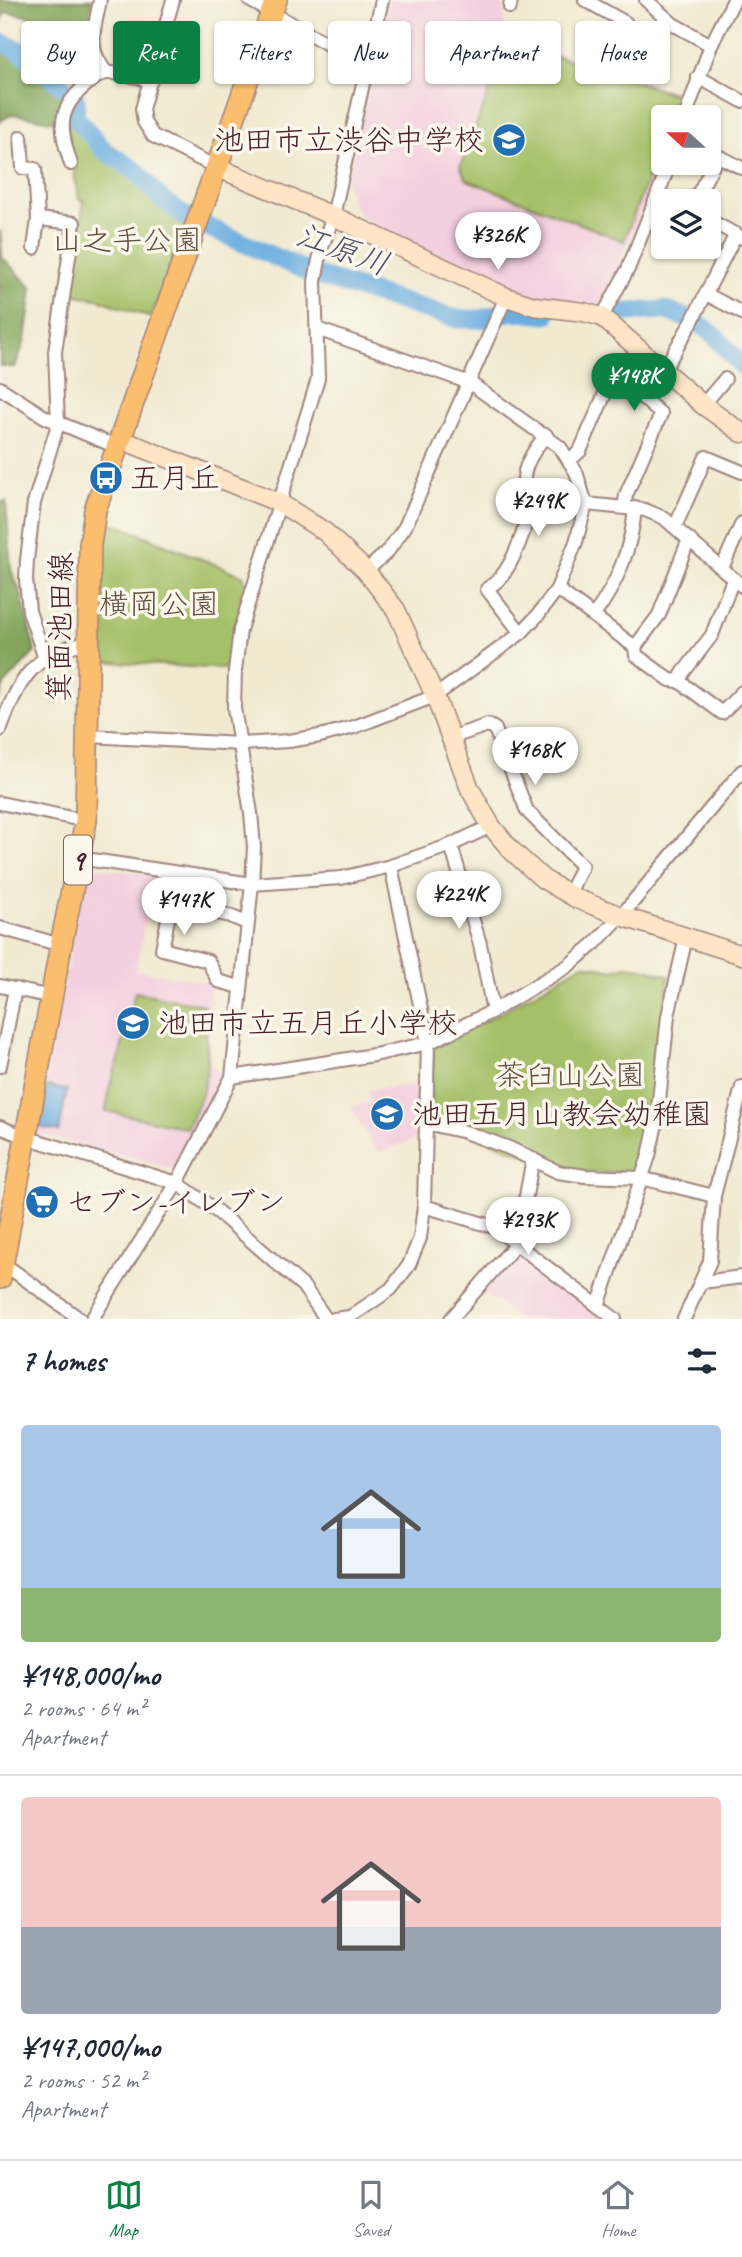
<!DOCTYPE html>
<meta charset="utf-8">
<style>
body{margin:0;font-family:Caveat,"Klee One",sans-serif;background:#f2f2f3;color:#1f2937;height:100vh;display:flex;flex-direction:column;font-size:26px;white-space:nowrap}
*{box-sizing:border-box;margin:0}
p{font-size:23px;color:#747a83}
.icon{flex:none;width:38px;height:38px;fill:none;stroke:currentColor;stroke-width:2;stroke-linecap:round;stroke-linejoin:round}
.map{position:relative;height:1319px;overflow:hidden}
.panel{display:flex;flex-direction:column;background:#fff;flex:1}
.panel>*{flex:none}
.banner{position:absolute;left:21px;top:21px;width:700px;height:63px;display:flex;gap:14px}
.needle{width:46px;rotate:291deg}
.buttons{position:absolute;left:651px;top:105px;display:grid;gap:14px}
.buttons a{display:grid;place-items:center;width:70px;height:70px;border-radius:7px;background:#fff;box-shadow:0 2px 5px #0004;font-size:35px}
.price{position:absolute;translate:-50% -60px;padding:0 16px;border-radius:24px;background:#fff;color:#222;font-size:23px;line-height:46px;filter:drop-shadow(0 2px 4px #0008)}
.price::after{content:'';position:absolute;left:50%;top:42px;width:21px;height:16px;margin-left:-10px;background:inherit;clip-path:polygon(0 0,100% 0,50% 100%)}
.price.on{background:#0b8043;color:#fff}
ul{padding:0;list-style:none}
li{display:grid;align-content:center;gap:14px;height:371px;padding:0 21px}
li+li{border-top:2px solid #e0e1e3}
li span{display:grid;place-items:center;height:217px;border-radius:7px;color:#555}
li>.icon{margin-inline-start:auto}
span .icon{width:126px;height:126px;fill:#fffc;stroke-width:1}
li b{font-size:30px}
h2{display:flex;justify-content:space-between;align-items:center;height:84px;padding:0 21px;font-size:30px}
.tag{padding:0 24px;border-radius:7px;background:#fff;box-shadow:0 2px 5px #0004;font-size:24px;line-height:63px}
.tag.on{background:#0b8043;color:#fff}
.tab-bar{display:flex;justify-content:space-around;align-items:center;height:98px;border-top:2px solid #e0e1e3;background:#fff;font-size:19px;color:#747a83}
.tab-bar a{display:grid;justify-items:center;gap:4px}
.tab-bar .on{color:#0b8043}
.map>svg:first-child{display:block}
</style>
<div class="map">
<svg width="742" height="1319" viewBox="0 0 742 1319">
<rect width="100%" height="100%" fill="#fbf7ec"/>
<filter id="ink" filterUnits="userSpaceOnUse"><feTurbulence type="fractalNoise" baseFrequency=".0143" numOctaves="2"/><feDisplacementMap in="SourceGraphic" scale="14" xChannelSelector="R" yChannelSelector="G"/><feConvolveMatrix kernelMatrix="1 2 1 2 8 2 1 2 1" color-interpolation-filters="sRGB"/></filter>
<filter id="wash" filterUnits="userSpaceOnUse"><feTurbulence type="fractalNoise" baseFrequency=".00686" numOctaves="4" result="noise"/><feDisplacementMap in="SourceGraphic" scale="28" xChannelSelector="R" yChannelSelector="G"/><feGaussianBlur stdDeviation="1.57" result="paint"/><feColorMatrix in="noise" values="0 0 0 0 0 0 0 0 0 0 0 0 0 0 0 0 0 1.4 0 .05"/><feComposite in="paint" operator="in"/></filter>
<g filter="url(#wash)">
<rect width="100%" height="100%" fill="#f1ead1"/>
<g fill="#f3cfdf">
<polygon points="388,0 491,0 504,5 505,36 684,94 677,117 663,117 663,162 657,183 601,302 593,304 538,297 510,287 373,225 359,214 351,200 346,182"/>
<polygon points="86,866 154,875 136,970 210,983 210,1063 223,1078 175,1169 36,1133"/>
<polygon points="420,1084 419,1139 378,1152 350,1107 370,1102 368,1090"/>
<polygon points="529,1257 606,1319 517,1319 484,1292 513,1258"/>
</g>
<g fill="#a4c067" stroke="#777049" stroke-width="2">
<polygon points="509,41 678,95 670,117 663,117 663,138 624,241 467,180 460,167"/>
<polygon points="73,105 72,115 76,122 103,153 136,173 163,203 187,219 151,318 98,299 70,294 84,201 79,199 66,129"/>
<polygon points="102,519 244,576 244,582 251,583 231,658 224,669 98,661 98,557"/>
<path d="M 583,964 L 614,970 L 625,966 L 643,968 L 669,976 C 661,1028 661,1082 649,1133 C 646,1146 642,1158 638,1170 L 632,1173 L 586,1172 L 559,1167 L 434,1121 L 430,1116 L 433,1048 L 500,1013 Z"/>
<polygon points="135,992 204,1005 208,1065 202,1095 187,1128 106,1111 110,1085 119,1059"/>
</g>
<g fill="#83a65c" stroke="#666244" stroke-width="2">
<polygon points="0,0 92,0 87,33 55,21 5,12 0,26"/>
<polygon points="0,41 76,98 57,122 13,114 0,121"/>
<polygon points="0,230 2,257 32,288 25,340 15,367 0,366"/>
<polygon points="6,501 11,570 21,593 35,652 4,685 0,698 0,503"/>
</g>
<g fill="#6caee0" stroke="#5b6686" stroke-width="2">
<polygon points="482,215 519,229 512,248 475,234"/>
<polygon points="47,1086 67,1090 59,1131 39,1127"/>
</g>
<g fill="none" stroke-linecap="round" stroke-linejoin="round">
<g stroke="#6caee0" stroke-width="19">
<polyline points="0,42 17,49 72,94 76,101 75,117 105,151 136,171 162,200 188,218"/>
<polyline points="208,227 315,275 457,319 481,319 512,311 546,315"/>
<polyline points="614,313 664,310 697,322 713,334 742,366"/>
</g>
</g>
</g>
<g filter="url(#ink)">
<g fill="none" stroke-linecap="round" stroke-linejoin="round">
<g stroke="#9e847e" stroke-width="16">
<g id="street">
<path d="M 100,0 C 95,29 85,47 107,73"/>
<polyline points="173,0 142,109 144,122 153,136 216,167"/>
<polyline points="249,0 331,46 363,79"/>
<polyline points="585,0 626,23 631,44"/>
<polyline points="646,0 673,24 711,45"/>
<polyline points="510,7 511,0"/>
<polyline points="698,77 742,101"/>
<polyline points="685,117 711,45 734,0"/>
<polyline points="21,137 23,168 35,169 38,219 74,223 55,352 58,424 34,503 27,560 26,579 29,611 44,656"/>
<path d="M 71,164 C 60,131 56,110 85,86 C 91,81 99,73 108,73 C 122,72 137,77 151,81"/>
<polyline points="698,201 696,198 718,156 742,168"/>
<polyline points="709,217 711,221 742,238"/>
<polyline points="34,248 38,219"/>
<polyline points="706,294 742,313"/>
<polyline points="602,317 628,269 670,163"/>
<polyline points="663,371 691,323 736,234"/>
<polyline points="0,388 45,417 117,447"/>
<polyline points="703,405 725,379"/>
<polyline points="569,461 580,451 614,373 661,414 626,495 624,507"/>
<polyline points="586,504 645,510 664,518 742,586"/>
<polyline points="675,527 706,457 742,472"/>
<polyline points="722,568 742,523"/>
<polyline points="366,571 388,551 405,527 506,297"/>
<polyline points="557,589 635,647 636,655 670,680 679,681 722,713 742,692"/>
<path d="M 594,615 C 617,585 632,546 635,508"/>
<path d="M 521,633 L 487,589 C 492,585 497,582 500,578 C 513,564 528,524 529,506 C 529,497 523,488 524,479 C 524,464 537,446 546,435"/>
<polyline points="635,647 659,615 689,539"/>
<polyline points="679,681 683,673 712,635 733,579"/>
<path d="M 0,730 C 19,680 32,653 88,642"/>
<polyline points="88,736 241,744 288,741 320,736 354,727 435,696 521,633 538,615 557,589 576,542 586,504 576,472 560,447 470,383 317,329"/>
<polyline points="450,738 488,725 495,729 527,811 582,866 569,894"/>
<polyline points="0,803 86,821"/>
<polyline points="451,845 480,944 493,1011"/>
<polyline points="79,858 252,884 341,878 391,866 451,845 491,826"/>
<polyline points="0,928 61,945"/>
<polyline points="0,986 52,997"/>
<polyline points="240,987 218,981 208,961 162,949 171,904 227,915 247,923"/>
<polyline points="0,1066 15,989"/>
<polyline points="232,1077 374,1055 428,1043 493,1011 568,966 595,943 621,916 742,771"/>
<polyline points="425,1123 465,1132 509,1148 558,1172 585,1176 641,1178 714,1196"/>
<polyline points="0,1127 25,1137 177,1183 218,1212 303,1286 326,1319"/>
<polyline points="424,1206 494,1227 615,1319"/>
<polyline points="4,1264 80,1319"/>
<polyline points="702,1282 742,1277"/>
<polyline points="598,1306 649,1156 657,1119 668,1016 686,937"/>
<polyline points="92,1319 177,1183 232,1077 252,884 254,847 251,813 234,708 235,671 240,630 318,379 315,281 321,250 333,216 382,0"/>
<polyline points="334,1319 350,1317 391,1289 409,1265 420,1238 424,1206 428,1043 391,866"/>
<polyline points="451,1319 517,1243 533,1159"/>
<polyline points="684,1319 710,1261 714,1196 742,1087"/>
</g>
</g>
<g stroke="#9e847e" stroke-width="21">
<g id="secondary">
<polyline points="216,167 333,216 506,297 534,306 584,312 602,317 703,405 742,433"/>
<polyline points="120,439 280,503 325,532 366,571 396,610 435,696 470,789 491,826 511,850 543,879 577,899 621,916 742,955"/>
</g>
</g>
<g stroke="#9e847e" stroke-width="24">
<polyline id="primary" points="0,1278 61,945 86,821 90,545 95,510 276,0"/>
</g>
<use href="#street" stroke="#fff" stroke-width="12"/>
<use href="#secondary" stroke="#fde5c5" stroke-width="18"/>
<use href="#primary" stroke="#fbbd6e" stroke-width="21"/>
</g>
</g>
<defs>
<g id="school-disc" transform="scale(1.75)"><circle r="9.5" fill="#1f6fb2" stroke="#fbf7ec"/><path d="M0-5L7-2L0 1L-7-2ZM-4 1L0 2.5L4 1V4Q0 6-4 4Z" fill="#fff"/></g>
<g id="bus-disc" transform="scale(1.75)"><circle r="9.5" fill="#1f6fb2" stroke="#fbf7ec"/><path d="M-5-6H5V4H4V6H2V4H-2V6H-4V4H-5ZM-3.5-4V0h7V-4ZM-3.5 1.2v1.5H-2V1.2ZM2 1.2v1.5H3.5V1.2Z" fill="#fff"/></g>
<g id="supermarket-disc" transform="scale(1.75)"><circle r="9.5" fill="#1f6fb2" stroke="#fbf7ec"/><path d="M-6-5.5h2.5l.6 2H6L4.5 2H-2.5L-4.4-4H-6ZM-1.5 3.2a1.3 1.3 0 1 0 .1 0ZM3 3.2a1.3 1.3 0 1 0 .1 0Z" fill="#fff"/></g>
</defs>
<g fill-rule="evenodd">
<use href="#school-disc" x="509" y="140"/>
<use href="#bus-disc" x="106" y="478"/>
<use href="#school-disc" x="133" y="1023"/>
<use href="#school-disc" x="387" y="1114"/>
<use href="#supermarket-disc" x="42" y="1202"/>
</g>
<g text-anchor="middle" stroke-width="7" stroke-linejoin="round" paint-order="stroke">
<rect fill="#fbf7ec" stroke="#7f6065" stroke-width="2" x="64" y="835.5" width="28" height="49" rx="5"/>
<g font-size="28" font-weight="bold" fill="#4a1f2b">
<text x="78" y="870">9</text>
</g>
<g font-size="30" fill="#4a1f2b" stroke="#fbf7ec" text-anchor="start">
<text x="484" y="150" text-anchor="end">池田市立渋谷中学校</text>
<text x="130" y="488">五月丘</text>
<text x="158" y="1033">池田市立五月丘小学校</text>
<text x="412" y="1124">池田五月山教会幼稚園</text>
<text x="66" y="1212">セブン-イレブン</text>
</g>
<g font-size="30" fill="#654f3d" stroke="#fbf7ec">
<text x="127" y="250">山之手公園</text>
<text x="159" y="614">横岡公園</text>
<text x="570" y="1085">茶臼山公園</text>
</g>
<g font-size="30" fill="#4a1f2b" stroke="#fbf7ec">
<text transform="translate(60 627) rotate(-89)" y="10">箕面池田線</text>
</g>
<g font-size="32" font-style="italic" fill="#56516a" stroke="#fbf7ec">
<text transform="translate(343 249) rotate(20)" y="11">江原川</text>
</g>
</g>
</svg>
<div class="buttons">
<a><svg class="needle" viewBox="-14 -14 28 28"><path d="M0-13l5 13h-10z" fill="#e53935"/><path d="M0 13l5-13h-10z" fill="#747a83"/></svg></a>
<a><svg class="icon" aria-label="layers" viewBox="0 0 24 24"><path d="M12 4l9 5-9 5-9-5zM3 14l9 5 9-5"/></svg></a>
</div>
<b class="price" style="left:498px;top:272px">¥326K</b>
<b class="price on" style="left:634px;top:413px">¥148K</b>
<b class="price" style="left:538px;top:538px">¥249K</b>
<b class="price" style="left:535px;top:787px">¥168K</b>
<b class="price" style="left:459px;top:931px">¥224K</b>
<b class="price" style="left:184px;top:937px">¥147K</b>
<b class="price" style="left:528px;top:1257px">¥293K</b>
<div class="banner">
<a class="tag">Buy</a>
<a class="tag on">Rent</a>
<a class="tag">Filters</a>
<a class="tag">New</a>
<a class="tag">Apartment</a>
<a class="tag">House</a>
</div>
</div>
<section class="panel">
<h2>7 homes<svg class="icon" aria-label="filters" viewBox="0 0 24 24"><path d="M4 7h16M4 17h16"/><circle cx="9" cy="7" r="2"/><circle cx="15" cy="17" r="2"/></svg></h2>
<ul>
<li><span style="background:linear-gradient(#a9c7e8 75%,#8fb573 0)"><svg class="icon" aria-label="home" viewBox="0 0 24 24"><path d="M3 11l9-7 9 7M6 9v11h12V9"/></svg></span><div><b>¥148,000/mo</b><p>2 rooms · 64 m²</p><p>Apartment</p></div></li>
<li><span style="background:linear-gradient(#f6c9c9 60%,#9aa5b1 0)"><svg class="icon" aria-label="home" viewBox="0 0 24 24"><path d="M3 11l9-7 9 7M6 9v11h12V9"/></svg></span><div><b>¥147,000/mo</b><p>2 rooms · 52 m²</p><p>Apartment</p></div></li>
</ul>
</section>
<nav class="tab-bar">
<a class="on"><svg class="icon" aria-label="map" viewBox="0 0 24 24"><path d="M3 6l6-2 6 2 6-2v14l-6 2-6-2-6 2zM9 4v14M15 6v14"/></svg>Map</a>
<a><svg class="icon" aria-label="saved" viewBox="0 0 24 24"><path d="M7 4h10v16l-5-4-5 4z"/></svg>Saved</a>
<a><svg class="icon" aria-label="home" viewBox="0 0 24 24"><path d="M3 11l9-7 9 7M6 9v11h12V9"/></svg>Home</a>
</nav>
